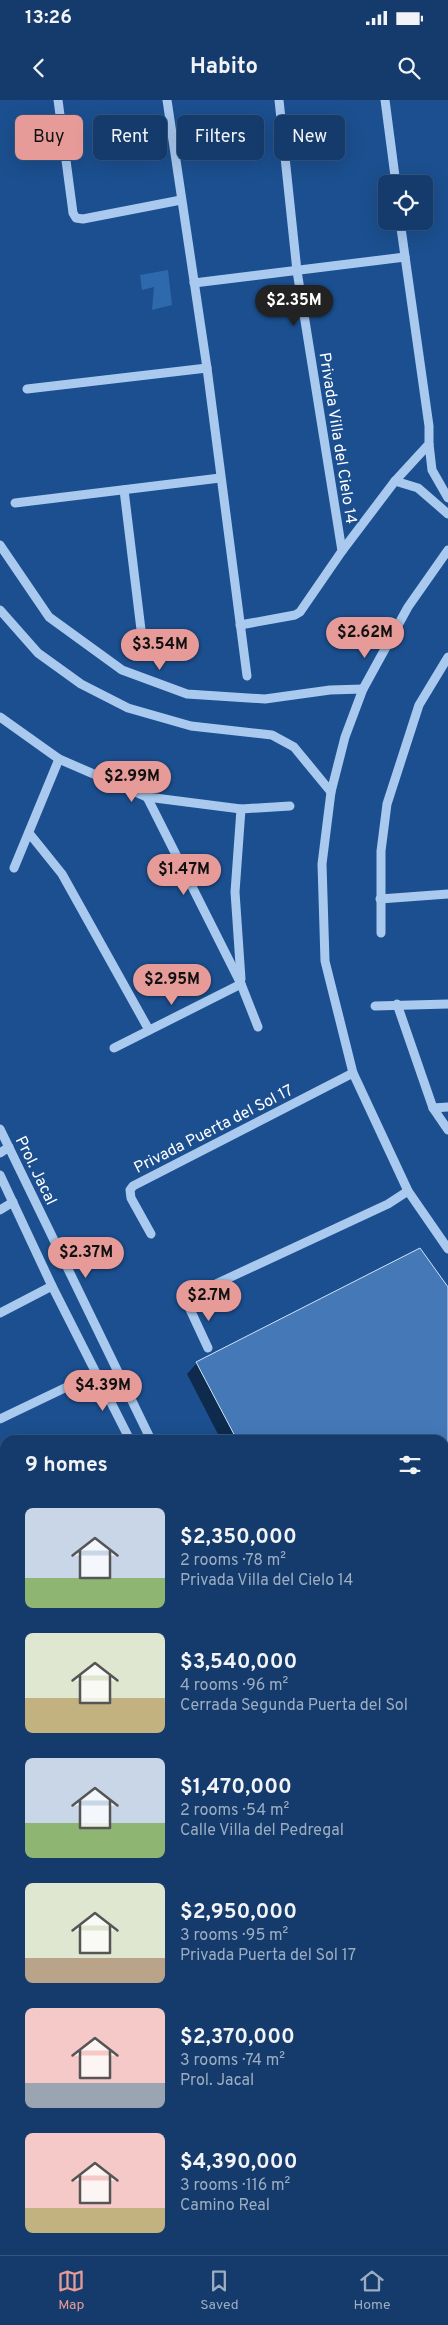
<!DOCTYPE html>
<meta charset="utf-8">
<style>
body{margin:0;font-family:Overpass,sans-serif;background:#214673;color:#f1f3f6;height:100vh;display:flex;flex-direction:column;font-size:19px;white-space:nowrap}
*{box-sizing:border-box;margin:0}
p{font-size:16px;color:#9dadc1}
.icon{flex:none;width:28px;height:28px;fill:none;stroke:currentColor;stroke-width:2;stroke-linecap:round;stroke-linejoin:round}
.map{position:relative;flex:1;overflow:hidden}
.details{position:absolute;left:0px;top:1335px;width:449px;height:820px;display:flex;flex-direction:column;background:#143b6b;border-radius:15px 15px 0 0;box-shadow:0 5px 20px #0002,0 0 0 1px #33557e}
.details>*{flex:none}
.guide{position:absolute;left:15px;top:15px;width:419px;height:45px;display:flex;gap:10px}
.buttons{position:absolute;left:378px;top:75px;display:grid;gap:10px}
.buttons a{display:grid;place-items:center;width:55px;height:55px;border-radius:8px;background:#143b6b;box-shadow:0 5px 20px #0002,0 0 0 1px #33557e;font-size:25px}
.price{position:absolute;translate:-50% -42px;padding:0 11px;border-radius:18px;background:#e69b98;color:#111;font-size:16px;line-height:32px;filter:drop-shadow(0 1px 2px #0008)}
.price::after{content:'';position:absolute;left:50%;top:30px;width:15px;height:11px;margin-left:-8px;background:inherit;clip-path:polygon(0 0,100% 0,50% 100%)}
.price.selected{background:#222;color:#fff}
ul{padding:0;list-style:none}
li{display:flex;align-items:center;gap:15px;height:125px;padding:0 25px}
li span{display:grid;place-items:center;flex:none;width:140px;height:100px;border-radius:8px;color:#555}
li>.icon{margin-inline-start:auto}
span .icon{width:60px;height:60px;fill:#fffc;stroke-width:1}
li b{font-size:21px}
h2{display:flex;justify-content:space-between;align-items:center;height:60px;padding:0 25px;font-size:21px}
.tag{padding:0 18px;border-radius:8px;background:#143b6b;box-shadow:0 5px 20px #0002,0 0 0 1px #33557e;font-size:18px;line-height:45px}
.tag.selected{background:#e69b98;color:#111}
.status{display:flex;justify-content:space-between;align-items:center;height:35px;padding:0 25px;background:#143b6b;direction:ltr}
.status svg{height:14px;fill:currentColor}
header{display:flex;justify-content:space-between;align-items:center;height:65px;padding:0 25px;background:#143b6b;font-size:22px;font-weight:700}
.tab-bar{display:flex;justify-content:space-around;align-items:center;height:70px;border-top:1px solid #33557e;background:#143b6b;font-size:14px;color:#9dadc1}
.tab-bar a{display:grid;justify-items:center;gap:2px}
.tab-bar .selected{color:#e69b98}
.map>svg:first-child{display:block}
</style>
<div class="status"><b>13:26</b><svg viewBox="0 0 49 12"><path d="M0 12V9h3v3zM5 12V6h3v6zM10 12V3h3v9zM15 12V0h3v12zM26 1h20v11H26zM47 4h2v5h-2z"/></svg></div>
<header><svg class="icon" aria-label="back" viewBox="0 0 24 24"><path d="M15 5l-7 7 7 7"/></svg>Habito<svg class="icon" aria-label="search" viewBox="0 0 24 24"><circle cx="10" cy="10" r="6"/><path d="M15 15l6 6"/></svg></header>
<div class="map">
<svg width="448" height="2155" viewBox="0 0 448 2155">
<rect width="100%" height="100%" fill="#1b4f8f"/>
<polygon fill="#2e69ad" points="168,170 172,205 152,210 154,187 142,190 140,175"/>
<polygon fill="#0007" points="448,1189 448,1632 444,1637 444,1340 221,1340 187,1274 197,1263"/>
<polygon fill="#4478b7" stroke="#cfe3fa" points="420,1148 448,1187 448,1631 444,1630 444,1340 237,1340 196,1262"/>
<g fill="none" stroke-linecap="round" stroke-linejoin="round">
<g stroke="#a9c9ee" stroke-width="9">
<polyline points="58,0 73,113 76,118 83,119 181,100"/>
<polyline points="167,0 207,268 247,576"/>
<polyline points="279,0 297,171 342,451"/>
<polyline points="385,0 396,84"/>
<polyline points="194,183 405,157"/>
<polyline points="27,289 207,268"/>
<polyline points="429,344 432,370 448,398"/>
<polyline points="395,381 418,388 448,414"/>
<polyline points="124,390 143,546"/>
<polyline points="15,403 220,378"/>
<polyline points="0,445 49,517 122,570 187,594 265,599 330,590 363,589"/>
<polyline points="448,450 408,507 363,589 345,637 331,692 322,764 325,861 353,973 408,1091 448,1149"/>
<polyline points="0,510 38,553 81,584 128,608 191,626 272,635 294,647 331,692"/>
<polyline points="240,525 295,515 300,512 342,451 395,381 429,344 429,326 400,121"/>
<polyline points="0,617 59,659 147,697 241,709 290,706"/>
<polyline points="147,697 241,884 258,927"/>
<polyline points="29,733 62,774 149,930"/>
<polyline points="14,768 59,659"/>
<polyline points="380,799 448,794"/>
<polyline points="381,833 381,751 387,704 419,605 448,557"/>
<polyline points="241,879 235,792 241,709"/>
<polyline points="397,904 433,1008 448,1030"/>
<polyline points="375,906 448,904"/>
<polyline points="114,948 241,884"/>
<polyline points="433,1008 448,1007"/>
<polyline points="0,1029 151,1340"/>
<polyline points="0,1053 9,1047"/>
<polyline points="0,1075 52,1186 130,1340"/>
<polyline points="0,1110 13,1102"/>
<polyline points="151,1134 131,1098 130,1090 133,1086 353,973"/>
<polyline points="0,1213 52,1186"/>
<polyline points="208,1248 188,1205 189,1198 192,1195 388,1104 408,1091"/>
<polyline points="0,1319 96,1273"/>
<polyline points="0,1399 5,1407"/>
<polyline points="0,1660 5,1667"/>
<polyline points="0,1702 5,1701"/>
<polyline points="444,1851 448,1853"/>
<polyline points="0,2015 5,2015"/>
<polyline points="162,2155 186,2150"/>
</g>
<g stroke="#f0f6ff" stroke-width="12">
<polyline points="444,2003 448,2000"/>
<polyline points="444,2055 448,2052"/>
<polyline points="357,2150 358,2155"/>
<polyline points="390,2150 391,2155"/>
<polyline points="230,2155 237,2150"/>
<polyline points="270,2155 278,2150"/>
</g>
</g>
<g text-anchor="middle" stroke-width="4.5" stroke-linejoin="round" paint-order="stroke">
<g font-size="16" fill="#fff" stroke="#1b4f8f">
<text transform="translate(339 338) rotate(81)" y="6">Privada Villa del Cielo 14</text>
<text transform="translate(213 1028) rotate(-27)" y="6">Privada Puerta del Sol 17</text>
<text transform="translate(37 1070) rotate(64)" y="6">Prol. Jacal</text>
</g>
</g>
</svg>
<div class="buttons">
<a><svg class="icon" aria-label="locate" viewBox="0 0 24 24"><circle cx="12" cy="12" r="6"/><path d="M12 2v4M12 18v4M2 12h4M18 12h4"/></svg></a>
</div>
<b class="price selected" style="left:294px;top:227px">$2.35M</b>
<b class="price" style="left:365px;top:559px">$2.62M</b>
<b class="price" style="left:160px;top:571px">$3.54M</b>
<b class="price" style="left:132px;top:703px">$2.99M</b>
<b class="price" style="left:184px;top:796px">$1.47M</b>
<b class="price" style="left:172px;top:906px">$2.95M</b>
<b class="price" style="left:86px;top:1179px">$2.37M</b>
<b class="price" style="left:209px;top:1222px">$2.7M</b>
<b class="price" style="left:103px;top:1312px">$4.39M</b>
<div class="guide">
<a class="tag selected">Buy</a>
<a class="tag">Rent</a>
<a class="tag">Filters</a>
<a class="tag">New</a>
</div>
<section class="details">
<h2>9 homes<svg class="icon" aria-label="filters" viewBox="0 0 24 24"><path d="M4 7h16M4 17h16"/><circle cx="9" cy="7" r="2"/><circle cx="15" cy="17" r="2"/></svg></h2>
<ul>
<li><span style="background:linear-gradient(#c9d6e8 70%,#8fb573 0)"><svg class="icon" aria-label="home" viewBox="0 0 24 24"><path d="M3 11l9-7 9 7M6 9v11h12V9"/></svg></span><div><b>$2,350,000</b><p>2 rooms · 78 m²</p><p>Privada Villa del Cielo 14</p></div></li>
<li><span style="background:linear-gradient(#dfe7d0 65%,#c2b280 0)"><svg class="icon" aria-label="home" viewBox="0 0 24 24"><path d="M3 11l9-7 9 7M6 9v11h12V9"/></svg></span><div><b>$3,540,000</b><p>4 rooms · 96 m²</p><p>Cerrada Segunda Puerta del Sol</p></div></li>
<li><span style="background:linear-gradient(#c9d6e8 65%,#8fb573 0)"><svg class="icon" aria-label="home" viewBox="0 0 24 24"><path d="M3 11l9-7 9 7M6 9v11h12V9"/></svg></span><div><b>$1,470,000</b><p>2 rooms · 54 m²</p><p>Calle Villa del Pedregal</p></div></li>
<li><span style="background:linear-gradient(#dfe7d0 75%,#b9a48a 0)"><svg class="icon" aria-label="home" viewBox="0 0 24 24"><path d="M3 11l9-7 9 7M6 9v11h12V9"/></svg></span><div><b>$2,950,000</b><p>3 rooms · 95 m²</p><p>Privada Puerta del Sol 17</p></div></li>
<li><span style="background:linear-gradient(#f6c9c9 75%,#9aa5b1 0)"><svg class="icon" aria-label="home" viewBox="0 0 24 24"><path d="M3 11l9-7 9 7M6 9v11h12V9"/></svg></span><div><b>$2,370,000</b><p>3 rooms · 74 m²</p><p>Prol. Jacal</p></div></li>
<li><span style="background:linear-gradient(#f6c9c9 75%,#c2b280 0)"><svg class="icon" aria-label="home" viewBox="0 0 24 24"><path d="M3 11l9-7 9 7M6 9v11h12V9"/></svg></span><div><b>$4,390,000</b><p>3 rooms · 116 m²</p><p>Camino Real</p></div></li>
</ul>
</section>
</div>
<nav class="tab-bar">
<a class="selected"><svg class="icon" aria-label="map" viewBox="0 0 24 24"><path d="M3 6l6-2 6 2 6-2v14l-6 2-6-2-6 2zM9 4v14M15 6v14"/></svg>Map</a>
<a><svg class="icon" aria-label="saved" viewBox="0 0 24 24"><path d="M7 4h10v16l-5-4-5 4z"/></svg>Saved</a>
<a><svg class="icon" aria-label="home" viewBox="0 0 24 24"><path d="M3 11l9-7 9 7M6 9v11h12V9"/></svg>Home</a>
</nav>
